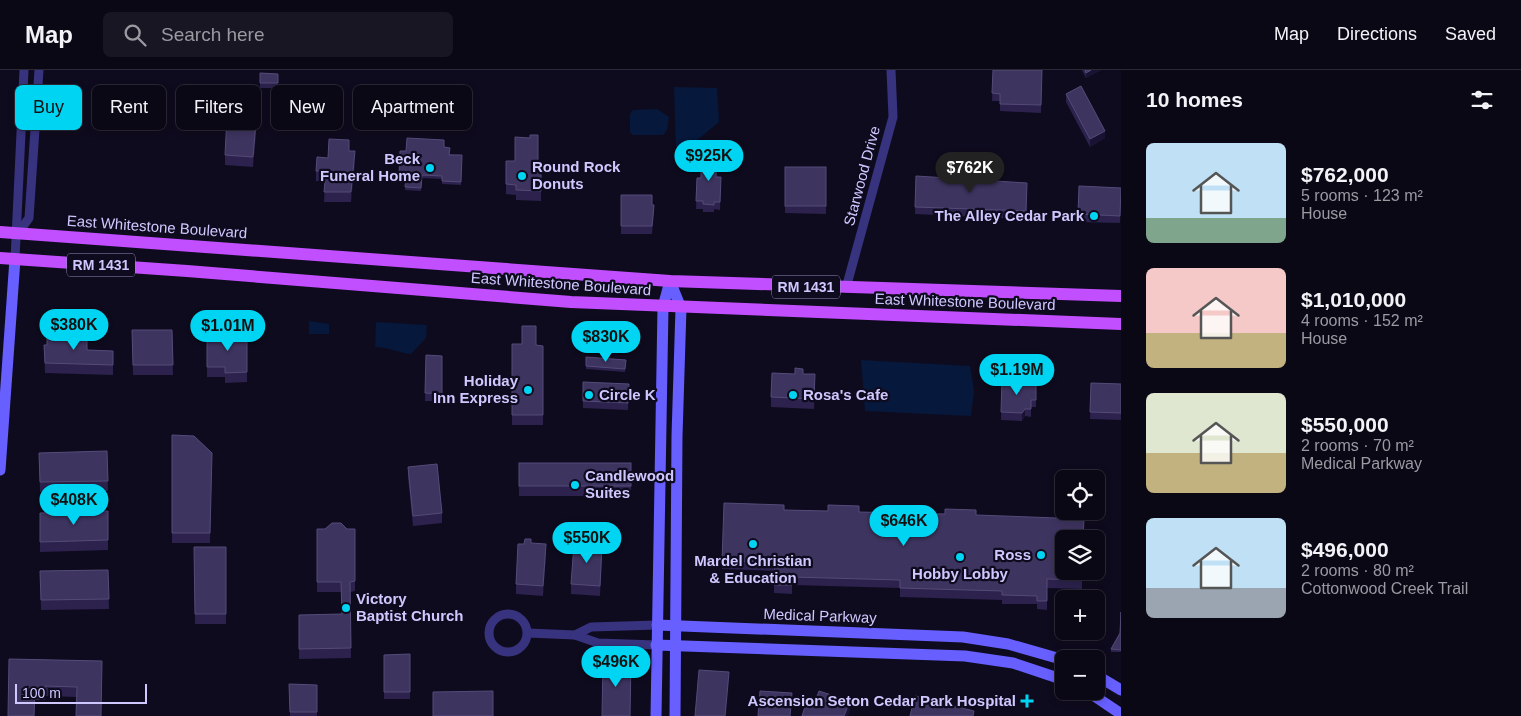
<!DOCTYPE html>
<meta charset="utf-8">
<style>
body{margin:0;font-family:Helvetica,sans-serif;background:#191623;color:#f1f3f6;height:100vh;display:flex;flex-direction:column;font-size:19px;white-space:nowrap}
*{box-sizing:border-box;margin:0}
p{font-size:16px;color:#9a9aa1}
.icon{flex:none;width:28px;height:28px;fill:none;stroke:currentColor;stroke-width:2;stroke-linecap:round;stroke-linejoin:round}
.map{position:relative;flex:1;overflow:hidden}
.details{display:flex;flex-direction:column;background:#0b0816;width:400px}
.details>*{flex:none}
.guide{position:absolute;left:15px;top:15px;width:475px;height:45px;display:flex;gap:10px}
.buttons{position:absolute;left:1055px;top:400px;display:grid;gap:10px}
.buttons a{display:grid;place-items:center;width:50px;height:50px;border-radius:8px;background:#0b0816;box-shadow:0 2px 8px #0003,0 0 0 1px #2b2935;font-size:25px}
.scale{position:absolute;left:15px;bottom:12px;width:132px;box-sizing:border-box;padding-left:5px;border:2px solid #cfc8ff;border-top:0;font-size:14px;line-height:18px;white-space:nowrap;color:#cfc8ff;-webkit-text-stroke:4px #0f0b1e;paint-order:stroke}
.price{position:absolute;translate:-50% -42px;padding:0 11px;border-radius:18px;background:#00d4f3;color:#111;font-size:16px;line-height:32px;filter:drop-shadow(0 1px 2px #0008)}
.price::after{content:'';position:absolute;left:50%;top:30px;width:15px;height:11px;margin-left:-8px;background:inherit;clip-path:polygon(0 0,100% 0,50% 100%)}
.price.active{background:#222;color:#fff}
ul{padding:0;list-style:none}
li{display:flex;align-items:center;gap:15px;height:125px;padding:0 25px}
li span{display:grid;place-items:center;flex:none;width:140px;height:100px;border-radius:8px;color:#555}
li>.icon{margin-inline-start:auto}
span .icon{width:60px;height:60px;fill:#fffc;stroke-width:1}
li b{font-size:21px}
h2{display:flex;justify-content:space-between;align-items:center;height:60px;padding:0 25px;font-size:21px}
.pill{padding:0 18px;border-radius:8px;background:#0b0816;box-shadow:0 2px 8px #0003,0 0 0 1px #2b2935;font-size:18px;line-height:45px}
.pill.active{background:#00d4f3;color:#111}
header{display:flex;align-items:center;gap:30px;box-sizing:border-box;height:70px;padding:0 25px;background:#0b0816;border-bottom:1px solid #2b2935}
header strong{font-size:24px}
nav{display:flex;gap:28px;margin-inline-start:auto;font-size:18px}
.search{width:350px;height:45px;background:#191623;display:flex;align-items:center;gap:12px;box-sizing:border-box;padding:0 18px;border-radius:8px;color:#9a9aa1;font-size:19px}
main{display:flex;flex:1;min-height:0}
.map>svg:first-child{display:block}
</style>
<header>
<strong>Map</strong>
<div class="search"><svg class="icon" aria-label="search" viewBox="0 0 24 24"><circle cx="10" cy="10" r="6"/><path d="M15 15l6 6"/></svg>Search here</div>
<nav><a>Map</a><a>Directions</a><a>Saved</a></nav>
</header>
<main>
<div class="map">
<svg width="1121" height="646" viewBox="0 0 1121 646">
<rect width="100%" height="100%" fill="#0f0b1e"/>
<g fill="#06183b">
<polygon points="674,17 717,18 719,52 690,76 676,77"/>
<polygon points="657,39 669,47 667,60 663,65 633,65 630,62 630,44 633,40"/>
<polygon points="309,251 329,254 329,264 309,264"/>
<path d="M 376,252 L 427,255 L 426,268 L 411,284 C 398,283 389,277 375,277 Z"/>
<polygon points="861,290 970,296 974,321 971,346 865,341"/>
</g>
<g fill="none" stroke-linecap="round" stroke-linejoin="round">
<g stroke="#38337f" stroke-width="9">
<polyline points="18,163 29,148 39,0"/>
<polyline points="15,189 24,0"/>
<polyline points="846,218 893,47 891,0"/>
<circle cx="508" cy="563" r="19"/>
<polyline points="528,563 575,565 598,573 656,575"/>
<polyline points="575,565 591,557 657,555"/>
</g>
<g stroke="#675fff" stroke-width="11">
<polyline points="670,211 681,238 677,366 675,646"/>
<polyline points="0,400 15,189"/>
<polyline points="657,555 963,567 1008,574 1064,590"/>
<polyline points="656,575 965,586 1013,593 1064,610"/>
<polyline points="1096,605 1121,620"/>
<polyline points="1087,621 1121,644"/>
<polyline points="656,646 663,237 670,211"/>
</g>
<g stroke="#c14fff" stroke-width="12">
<polyline points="0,162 670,211 1121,226"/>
<polyline points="0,188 187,201 571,232 1121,254"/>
</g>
</g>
<g fill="#2c224d">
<polygon points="993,0 1042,0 1041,43 1000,41 1000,31 992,31"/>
<polygon points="1082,0 1101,0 1086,8"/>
<polygon points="260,3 278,4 278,18 260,18"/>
<polygon points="1066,24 1105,68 1090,77 1066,32"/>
<polygon points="258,40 253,97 225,95 225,85"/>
<polygon points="349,81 355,91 351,132 324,132 325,111 316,111 316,101 328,88"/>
<polygon points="406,81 462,85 461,115 442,114 442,109 422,108 421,121 405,120 406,108 399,108 399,106"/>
<polygon points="506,91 538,100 541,100 541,131 516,130 516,125 506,124"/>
<polygon points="785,97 826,97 826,144 785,143"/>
<polygon points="916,106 1027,121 1026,149 915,144"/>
<polygon points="721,107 720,140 714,139 714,142 703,142 703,139 696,139 697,108"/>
<polygon points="1079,116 1121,118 1120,153 1078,152"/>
<polygon points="621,125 652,135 654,142 652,164 621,164"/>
<polygon points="132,260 172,260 173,305 133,305"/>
<polygon points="207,264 247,264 247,312 225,313 225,307 207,307"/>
<polygon points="74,265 82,269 87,280 113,281 113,305 45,303 44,275 47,275 53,267"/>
<polygon points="512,274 543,276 543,355 512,355"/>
<polygon points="426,285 442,286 442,331 425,331"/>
<polygon points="586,287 626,290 625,302 586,299"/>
<polygon points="795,304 803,304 815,314 814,339 771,337 771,327"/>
<polygon points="1002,310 1036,312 1036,337 1031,337 1031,347 1025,346 1022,351 1001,350"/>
<polygon points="1091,313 1121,314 1121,350 1090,349"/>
<polygon points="629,314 628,340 583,338 583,331"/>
<polygon points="172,365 212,383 210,473 172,473"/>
<polygon points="107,381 108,421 40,422 39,383"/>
<rect x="519" y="393" width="112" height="33"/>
<polygon points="408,397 442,443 442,453 413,456 408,407"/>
<polygon points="784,440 976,445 1082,501 1082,519 1047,518 1047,540 1037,539 1037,534 1002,534 1002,530 900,527 900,518 792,515 792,524 774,523 774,501 722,499 722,491"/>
<polygon points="108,441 108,480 40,482 40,443"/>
<polygon points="317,459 355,459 355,521 350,522 351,588 299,589 299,545 342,544 341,522 317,522"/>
<polygon points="531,473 546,484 543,526 516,524 516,514 524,474"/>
<polygon points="587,474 602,485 600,526 571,524 571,514"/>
<polygon points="194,477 226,477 226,554 195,554"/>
<polygon points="108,500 109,539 41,540 40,501"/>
<polygon points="1121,542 1121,582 1111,582 1111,579 1120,563"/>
<polygon points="410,584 410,629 384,629 384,585"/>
<polygon points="9,589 102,591 76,627 45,626 45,630 35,630"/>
<polygon points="289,614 317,615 317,646 290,646"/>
</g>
<g fill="#191232">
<polygon points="1091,0 1101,0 1086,8 1086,3"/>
<polygon points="258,30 258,40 253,97 253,87"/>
<polygon points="1105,61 1105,68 1090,77 1090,69"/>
<polygon points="355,81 355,91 351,132 351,122"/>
<polygon points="1025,339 1025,346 1022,351 1022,343"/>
<polygon points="546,474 546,484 543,526 543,516"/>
<polygon points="602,475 602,485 600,526 600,516"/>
<polygon points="729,602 729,612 726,646 725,646"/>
<polygon points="850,631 850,641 848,646 844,646"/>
</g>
<g fill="#3e3460" stroke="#544b79">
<polygon points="993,0 1042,0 1041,35 1000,34 1000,24 992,23"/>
<polygon points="1085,0 1091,0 1086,3"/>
<polygon points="260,3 278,4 278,13 260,13"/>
<polygon points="1081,16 1105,61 1090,69 1066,24"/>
<polygon points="228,28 258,30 253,87 225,85"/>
<polygon points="530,65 538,65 538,100 541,100 541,121 516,120 516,115 506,114 506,91 515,91 515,67 530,68"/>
<polygon points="407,68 444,70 444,77 450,78 449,85 462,85 461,112 442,111 442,106 422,105 421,118 405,117 406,106 399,106 400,81 406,81"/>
<polygon points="329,69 349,70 349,81 355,81 351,122 324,122 326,101 316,101 317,87 328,88"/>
<polygon points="701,86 717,86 716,107 721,107 720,132 714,132 714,135 703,134 703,131 696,131 697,108 701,108"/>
<rect x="785" y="97" width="41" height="39"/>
<polygon points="916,106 1027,113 1026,141 915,137"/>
<polygon points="1079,116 1121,118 1120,146 1078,144"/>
<polygon points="621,125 652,125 652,135 654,135 652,156 621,156"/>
<polygon points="522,256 536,256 536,275 543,276 543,345 512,345 512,274 522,274"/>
<polygon points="68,257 74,265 82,265 82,269 87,270 87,280 113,281 113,295 45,293 44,275 47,275 47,267 53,267 53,263 60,264"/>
<polygon points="132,260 172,260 173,295 133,295"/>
<polygon points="207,264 247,264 247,302 225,303 225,297 207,297"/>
<polygon points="426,285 442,286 442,324 425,323"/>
<polygon points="586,287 626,290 625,299 586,296"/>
<polygon points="795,298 803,299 803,304 815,304 814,329 771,327 772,303 795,304"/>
<polygon points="1002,310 1036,312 1036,330 1031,330 1031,339 1025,339 1022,343 1001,342"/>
<polygon points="583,312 629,314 628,333 583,331"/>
<polygon points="1091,313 1121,314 1121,343 1090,342"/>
<polygon points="172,365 194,366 212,383 210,463 172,463"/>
<polygon points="107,381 108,411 40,412 39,383"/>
<rect x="519" y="393" width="112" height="23"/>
<polygon points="437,394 442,443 413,446 408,397"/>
<polygon points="724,433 784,435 784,440 828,441 828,435 859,436 859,442 945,444 945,439 976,440 976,445 1084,449 1083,469 1064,469 1064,501 1082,501 1082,510 1047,509 1047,531 1037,531 1037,526 1002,525 1002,521 900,518 900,510 792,507 792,515 774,515 775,492 722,491"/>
<polygon points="108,441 108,470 40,472 40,443"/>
<polygon points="332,453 341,453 347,459 355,459 355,511 350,512 351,578 299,579 299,545 342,544 341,512 317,512 317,459 325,459"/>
<polygon points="581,468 587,469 587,474 602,475 600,516 571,514 574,474 580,474"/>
<polygon points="525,469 531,469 531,473 546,474 543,516 516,514 518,474 524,474"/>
<polygon points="194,477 226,477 226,544 195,544"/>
<polygon points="108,500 109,529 41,530 40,501"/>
<polygon points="1121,542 1121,580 1111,579 1120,563"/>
<polygon points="410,584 410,622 384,622 384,585"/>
<polygon points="9,589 102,591 101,646 76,646 77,617 45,616 45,620 35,620 34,646 8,646"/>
<polygon points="603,590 631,591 630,646 602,646"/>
<polygon points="699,600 729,602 725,646 695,646"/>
<polygon points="289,614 317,615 317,642 290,642"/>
<polygon points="493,621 493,646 433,646 433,622"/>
<polygon points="760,621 792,623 790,646 758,646"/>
<polygon points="819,621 850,631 844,646 802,646 806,634 813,637"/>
<polygon points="915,626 974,641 973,646 910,646"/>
</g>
<g fill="#00d4f3" stroke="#0f0b1e" stroke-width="2">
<circle cx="430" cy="98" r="5"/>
<circle cx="522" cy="106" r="5"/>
<circle cx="1094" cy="146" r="5"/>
<circle cx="528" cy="320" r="5"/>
<circle cx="589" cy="325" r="5"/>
<circle cx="793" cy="325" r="5"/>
<circle cx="575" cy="415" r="5"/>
<circle cx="753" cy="474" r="5"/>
<circle cx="1041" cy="485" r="5"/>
<circle cx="960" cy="487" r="5"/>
<circle cx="346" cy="538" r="5"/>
<path d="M1024.5 623.5h5v5h5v5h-5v5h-5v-5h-5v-5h5z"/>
</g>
<g text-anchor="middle" stroke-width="4.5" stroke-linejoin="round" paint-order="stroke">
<g fill="#0f0b1e" stroke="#958fbc" stroke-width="1">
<rect x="67" y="183.5" width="68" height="23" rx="4"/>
<rect x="772" y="205.5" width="68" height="23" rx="4"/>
</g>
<g font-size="14" font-weight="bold" fill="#cfc8ff">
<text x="101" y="200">RM 1431</text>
<text x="806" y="222">RM 1431</text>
</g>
<g font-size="15" font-weight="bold" fill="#cfc8ff" stroke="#0f0b1e" text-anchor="end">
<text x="420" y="94">Beck<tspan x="420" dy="17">Funeral Home</tspan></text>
<text x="532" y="102" text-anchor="start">Round Rock<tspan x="532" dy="17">Donuts</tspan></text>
<text x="1084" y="151">The Alley Cedar Park</text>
<text x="518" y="316">Holiday<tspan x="518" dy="17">Inn Express</tspan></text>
<text x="599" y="330" text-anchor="start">Circle K</text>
<text x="803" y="330" text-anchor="start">Rosa's Cafe</text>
<text x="585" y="411" text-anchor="start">Candlewood<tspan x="585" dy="17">Suites</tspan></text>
<text x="1031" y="490">Ross</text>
<text x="753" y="496" text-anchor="middle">Mardel Christian<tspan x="753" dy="17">&amp; Education</tspan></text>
<text x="960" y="509" text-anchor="middle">Hobby Lobby</text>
<text x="356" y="534" text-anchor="start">Victory<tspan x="356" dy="17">Baptist Church</tspan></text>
<text x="1016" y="636">Ascension Seton Cedar Park Hospital</text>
</g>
<g font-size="15" fill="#cfc8ff" stroke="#0f0b1e">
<text transform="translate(862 106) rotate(-75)" y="5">Starwood Drive</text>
<text transform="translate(157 157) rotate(4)" y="5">East Whitestone Boulevard</text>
<text transform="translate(561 214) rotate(4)" y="5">East Whitestone Boulevard</text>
<text transform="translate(965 232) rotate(2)" y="5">East Whitestone Boulevard</text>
<text transform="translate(820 546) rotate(2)" y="5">Medical Parkway</text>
</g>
</g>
</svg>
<div class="buttons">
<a><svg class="icon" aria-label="locate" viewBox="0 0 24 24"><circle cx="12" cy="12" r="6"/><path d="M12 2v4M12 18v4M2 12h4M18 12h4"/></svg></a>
<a><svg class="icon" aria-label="layers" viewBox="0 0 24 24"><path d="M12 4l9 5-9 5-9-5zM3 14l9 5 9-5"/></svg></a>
<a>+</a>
<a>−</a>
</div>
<div class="scale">100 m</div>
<b class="price" style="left:709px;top:112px">$925K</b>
<b class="price active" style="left:970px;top:124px">$762K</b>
<b class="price" style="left:74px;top:281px">$380K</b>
<b class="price" style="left:228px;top:282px">$1.01M</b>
<b class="price" style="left:606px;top:293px">$830K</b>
<b class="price" style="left:1017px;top:326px">$1.19M</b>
<b class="price" style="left:74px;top:456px">$408K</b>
<b class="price" style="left:904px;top:477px">$646K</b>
<b class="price" style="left:587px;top:494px">$550K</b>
<b class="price" style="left:616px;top:618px">$496K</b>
<div class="guide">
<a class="pill active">Buy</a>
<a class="pill">Rent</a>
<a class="pill">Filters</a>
<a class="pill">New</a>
<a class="pill">Apartment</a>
</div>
</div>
<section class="details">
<h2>10 homes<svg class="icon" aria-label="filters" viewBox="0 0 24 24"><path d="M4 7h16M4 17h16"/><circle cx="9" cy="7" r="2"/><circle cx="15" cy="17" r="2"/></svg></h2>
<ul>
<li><span style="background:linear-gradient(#bfe0f5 75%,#7fa58c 0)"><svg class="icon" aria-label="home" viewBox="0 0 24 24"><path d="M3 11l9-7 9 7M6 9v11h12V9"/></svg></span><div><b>$762,000</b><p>5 rooms · 123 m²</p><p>House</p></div></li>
<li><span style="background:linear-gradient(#f6c9c9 65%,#c2b280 0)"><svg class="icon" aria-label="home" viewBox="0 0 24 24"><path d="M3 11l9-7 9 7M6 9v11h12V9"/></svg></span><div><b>$1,010,000</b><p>4 rooms · 152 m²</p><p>House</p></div></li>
<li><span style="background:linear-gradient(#dfe7d0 60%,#c2b280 0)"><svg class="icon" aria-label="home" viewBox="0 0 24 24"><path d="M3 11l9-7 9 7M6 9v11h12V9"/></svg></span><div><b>$550,000</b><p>2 rooms · 70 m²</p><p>Medical Parkway</p></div></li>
<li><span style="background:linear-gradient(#bfe0f5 70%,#9aa5b1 0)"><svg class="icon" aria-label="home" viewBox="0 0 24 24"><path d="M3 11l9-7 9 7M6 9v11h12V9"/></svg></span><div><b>$496,000</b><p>2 rooms · 80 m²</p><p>Cottonwood Creek Trail</p></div></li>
</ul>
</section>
</main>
